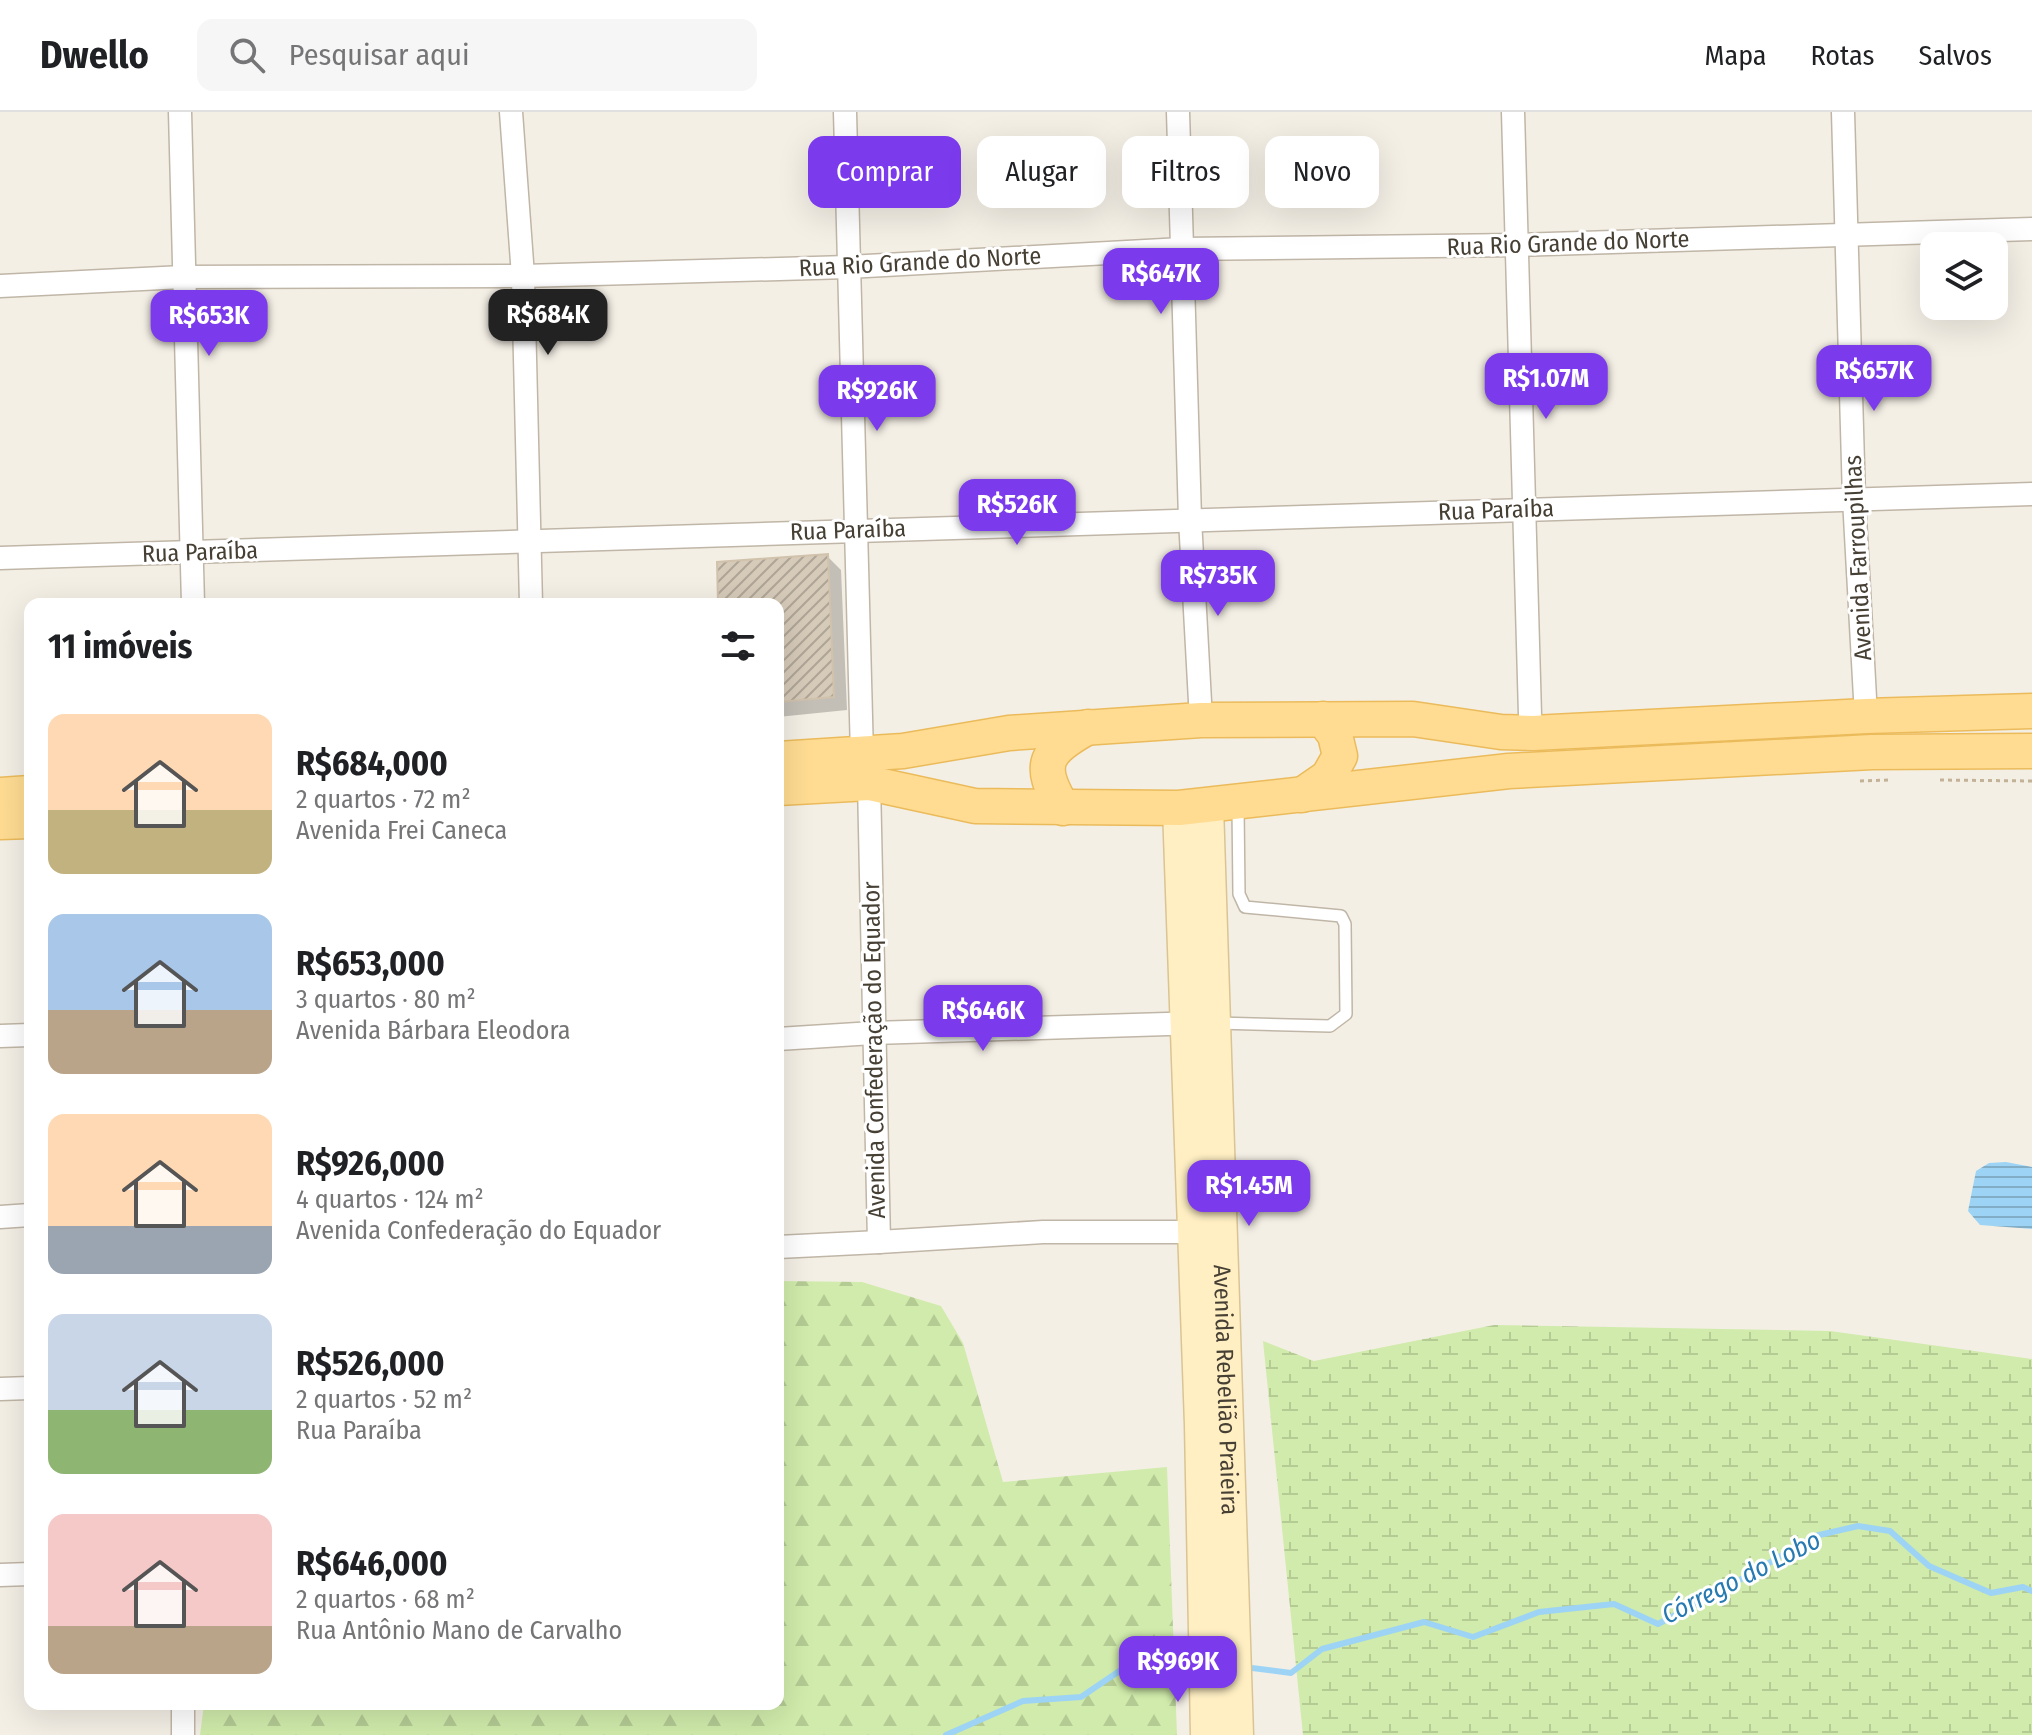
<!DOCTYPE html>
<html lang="pt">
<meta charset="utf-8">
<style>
body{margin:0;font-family:"Fira Sans Condensed",sans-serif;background:#f6f6f6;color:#202124;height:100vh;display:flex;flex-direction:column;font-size:30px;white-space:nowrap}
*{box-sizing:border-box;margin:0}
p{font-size:26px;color:#757577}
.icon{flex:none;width:44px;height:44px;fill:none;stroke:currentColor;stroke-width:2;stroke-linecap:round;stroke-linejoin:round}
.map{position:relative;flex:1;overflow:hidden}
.sheet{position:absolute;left:24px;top:486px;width:760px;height:1112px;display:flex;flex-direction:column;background:#fff;border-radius:16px;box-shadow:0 8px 32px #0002}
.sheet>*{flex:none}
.banner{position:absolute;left:808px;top:24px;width:760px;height:72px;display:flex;gap:16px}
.tools{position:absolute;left:1920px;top:120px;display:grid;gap:16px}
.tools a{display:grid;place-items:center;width:88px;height:88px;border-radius:16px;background:#fff;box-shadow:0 8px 32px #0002;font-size:40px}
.price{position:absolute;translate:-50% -68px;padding:0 18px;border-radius:16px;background:#7c3aed;color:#fff;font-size:26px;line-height:52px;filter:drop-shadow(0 2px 4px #0008)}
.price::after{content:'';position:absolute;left:50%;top:48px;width:24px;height:18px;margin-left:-12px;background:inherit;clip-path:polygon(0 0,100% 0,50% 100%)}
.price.on{background:#222;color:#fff}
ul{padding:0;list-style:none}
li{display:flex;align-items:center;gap:24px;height:200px;padding:0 24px}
li span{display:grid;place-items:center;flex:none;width:224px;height:160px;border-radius:16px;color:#555}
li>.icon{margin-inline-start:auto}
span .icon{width:96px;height:96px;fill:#fffc;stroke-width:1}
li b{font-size:34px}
h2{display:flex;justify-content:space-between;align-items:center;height:96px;padding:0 24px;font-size:34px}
.chip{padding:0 28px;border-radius:16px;background:#fff;box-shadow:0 8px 32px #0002;font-size:28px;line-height:72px}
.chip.on{background:#7c3aed;color:#fff}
header{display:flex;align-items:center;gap:48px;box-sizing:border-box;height:112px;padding:0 40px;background:#fff;border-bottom:2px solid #e0e0e0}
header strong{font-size:38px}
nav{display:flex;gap:44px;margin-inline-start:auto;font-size:28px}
.search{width:560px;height:72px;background:#f6f6f6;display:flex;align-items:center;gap:20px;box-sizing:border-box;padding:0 28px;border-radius:16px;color:#757577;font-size:30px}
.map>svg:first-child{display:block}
</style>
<header>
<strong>Dwello</strong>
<div class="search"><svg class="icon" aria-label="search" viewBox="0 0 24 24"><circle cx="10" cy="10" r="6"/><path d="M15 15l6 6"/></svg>Pesquisar aqui</div>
<nav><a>Mapa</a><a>Rotas</a><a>Salvos</a></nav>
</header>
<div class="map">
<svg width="2032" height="1623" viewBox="0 0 2032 1623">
<defs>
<pattern id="forest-firs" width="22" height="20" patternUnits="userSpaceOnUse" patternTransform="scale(2)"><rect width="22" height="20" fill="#d0ebab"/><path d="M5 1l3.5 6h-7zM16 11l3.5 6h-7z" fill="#b4cb94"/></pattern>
<pattern id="wetland-marsh" width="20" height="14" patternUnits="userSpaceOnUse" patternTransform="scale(2)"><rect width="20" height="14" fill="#d0ebab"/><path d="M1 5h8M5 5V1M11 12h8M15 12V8" fill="none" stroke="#b4cb94"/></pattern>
<pattern id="water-rules" width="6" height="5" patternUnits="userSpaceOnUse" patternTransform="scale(2)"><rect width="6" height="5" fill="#9dd4f5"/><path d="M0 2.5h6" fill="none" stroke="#82adc7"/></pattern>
<pattern id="building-hatch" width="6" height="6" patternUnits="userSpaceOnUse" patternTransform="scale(2)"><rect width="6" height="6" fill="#d6cab9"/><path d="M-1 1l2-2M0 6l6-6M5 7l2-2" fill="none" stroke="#afa597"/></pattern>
</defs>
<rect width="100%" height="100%" fill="#f4efe5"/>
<polygon fill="url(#forest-firs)" points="778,1169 862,1170 941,1194 963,1231 1003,1370 1167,1355 1177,1623 200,1623 204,1592 778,1592"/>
<polygon fill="url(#wetland-marsh)" points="1494,1213 1830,1219 2032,1247 2032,1623 1303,1623 1263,1229 1314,1249"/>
<polygon fill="url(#water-rules)" points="2006,1050 2032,1055 2032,1117 1980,1113 1968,1099 1976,1059 1989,1051"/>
<polygon fill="#0003" points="827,444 841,458 847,598 778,605 778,492 720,492"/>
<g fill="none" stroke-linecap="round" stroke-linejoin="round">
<g stroke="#9dd4f5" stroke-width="6">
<polyline points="1244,1555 1291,1561 1322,1537 1424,1510 1473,1525 1539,1500 1614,1492 1658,1512 1719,1480 1815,1424 1858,1414 1890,1419 1929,1454 1991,1481 2023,1475 2032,1479"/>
<polyline points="946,1623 1023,1589 1081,1585 1143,1543 1197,1549"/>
</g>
</g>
<polygon fill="url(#building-hatch)" stroke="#d1c2ac" stroke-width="2" points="828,442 834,585 778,590 778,492 718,492 717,450"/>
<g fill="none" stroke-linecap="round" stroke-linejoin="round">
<g stroke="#c0b6a7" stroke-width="14">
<polyline id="lane" points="1217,911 1330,914 1346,902 1345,812 1341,804 1245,795 1239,782 1238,695"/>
</g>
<g stroke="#c0b6a7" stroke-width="25">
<g id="street">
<polyline points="180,0 193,492"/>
<polyline points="511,0 523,164 531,492"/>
<polyline points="845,0 862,643"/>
<polyline points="1178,0 1190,407 1201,608"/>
<polyline points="1513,0 1530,603 1533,621"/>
<polyline points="1843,0 1854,387 1866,604"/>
<polyline points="0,174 183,165 523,164 848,155 1182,137 1517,133 2032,117"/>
<polyline points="0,446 2032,382"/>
<polyline points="869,671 879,1130 1043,1120 1194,1120"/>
<polyline points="0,924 30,923"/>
<polyline points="778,927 873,921 1200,911"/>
<polyline points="0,1105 30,1103"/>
<polyline points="778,1135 879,1130"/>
<polyline points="0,1277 30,1276"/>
<polyline points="0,1463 30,1462"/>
<polyline points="183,1623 183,1592"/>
</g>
</g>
<g stroke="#dac493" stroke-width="35">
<g id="secondary">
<path id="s1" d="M 1207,694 L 1237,1623"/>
<polyline points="1179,696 1201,1313 1207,1623"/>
</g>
</g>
<g stroke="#ebbb5b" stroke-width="37">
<g id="primary">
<polyline points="778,647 903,639 1009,621 1201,608 1413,607 1501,620 1533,621 1866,604 2032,599"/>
<polyline points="778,676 869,671 975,694 1179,696 1509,659 1872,640 2032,639"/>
<polyline points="0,683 30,681"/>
<polyline points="1302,683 1328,665 1340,644 1335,623 1323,607"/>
<path d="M 1063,696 C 1036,652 1045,639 1088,615"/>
<polyline points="0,710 30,709"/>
</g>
</g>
<g stroke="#c2b297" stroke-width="3" stroke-dasharray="4 4" stroke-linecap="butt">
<polyline points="1940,668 2032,669"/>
<polyline points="1860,669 1888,668"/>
</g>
<use href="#lane" stroke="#fff" stroke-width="11"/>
<use href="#street" stroke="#fff" stroke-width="22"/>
<use href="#secondary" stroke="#ffefc3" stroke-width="32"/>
<use href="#primary" stroke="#ffdc92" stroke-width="34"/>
</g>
<g text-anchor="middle" stroke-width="6" stroke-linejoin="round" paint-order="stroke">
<g font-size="24" fill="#463f34" stroke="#fff">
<text transform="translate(1568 131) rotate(-2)" y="8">Rua Rio Grande do Norte</text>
<text transform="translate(920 150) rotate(-3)" y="8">Rua Rio Grande do Norte</text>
<text transform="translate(1496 398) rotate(-2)" y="8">Rua Paraíba</text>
<text transform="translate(848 418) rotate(-2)" y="8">Rua Paraíba</text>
<text transform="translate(200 440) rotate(-2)" y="8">Rua Paraíba</text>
<text transform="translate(1858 446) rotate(-93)" y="8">Avenida Farroupilhas</text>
<text transform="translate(874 938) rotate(-91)" y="8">Avenida Confederação do Equador</text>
<text dy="8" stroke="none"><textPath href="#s1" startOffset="584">Avenida Rebelião Praieira</textPath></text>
</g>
<g font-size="26" font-style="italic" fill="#267ab1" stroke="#fff">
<text transform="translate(1741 1465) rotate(-27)" y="9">Córrego do Lobo</text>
</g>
</g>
</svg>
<div class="tools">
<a><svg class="icon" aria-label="layers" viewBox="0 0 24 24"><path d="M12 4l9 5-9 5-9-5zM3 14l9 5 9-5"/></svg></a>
</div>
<b class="price" style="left:1161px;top:204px">R$647K</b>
<b class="price on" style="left:548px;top:245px">R$684K</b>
<b class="price" style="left:209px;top:246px">R$653K</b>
<b class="price" style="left:1874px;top:301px">R$657K</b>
<b class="price" style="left:1546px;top:309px">R$1.07M</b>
<b class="price" style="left:877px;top:321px">R$926K</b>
<b class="price" style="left:1017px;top:435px">R$526K</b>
<b class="price" style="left:1218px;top:506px">R$735K</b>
<b class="price" style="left:983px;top:941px">R$646K</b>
<b class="price" style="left:1249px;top:1116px">R$1.45M</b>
<b class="price" style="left:1178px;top:1592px">R$969K</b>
<div class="banner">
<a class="chip on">Comprar</a>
<a class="chip">Alugar</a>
<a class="chip">Filtros</a>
<a class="chip">Novo</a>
</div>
<section class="sheet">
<h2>11 imóveis<svg class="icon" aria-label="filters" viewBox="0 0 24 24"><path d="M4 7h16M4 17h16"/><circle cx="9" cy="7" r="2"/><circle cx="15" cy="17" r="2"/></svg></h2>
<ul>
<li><span style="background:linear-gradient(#ffd9b3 60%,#c2b280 0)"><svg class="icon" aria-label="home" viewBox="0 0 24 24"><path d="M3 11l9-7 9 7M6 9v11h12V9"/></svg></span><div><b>R$684,000</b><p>2 quartos · 72 m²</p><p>Avenida Frei Caneca</p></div></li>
<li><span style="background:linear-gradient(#a9c7e8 60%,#b9a48a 0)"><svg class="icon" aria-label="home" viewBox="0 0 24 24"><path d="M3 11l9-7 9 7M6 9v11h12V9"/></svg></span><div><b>R$653,000</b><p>3 quartos · 80 m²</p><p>Avenida Bárbara Eleodora</p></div></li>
<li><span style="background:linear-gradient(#ffd9b3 70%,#9aa5b1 0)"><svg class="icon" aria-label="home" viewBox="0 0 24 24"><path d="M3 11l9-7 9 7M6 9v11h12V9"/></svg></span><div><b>R$926,000</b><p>4 quartos · 124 m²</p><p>Avenida Confederação do Equador</p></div></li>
<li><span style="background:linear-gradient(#c9d6e8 60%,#8fb573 0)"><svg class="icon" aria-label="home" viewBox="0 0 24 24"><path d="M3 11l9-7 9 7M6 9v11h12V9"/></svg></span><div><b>R$526,000</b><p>2 quartos · 52 m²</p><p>Rua Paraíba</p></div></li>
<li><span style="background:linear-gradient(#f6c9c9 70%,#b9a48a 0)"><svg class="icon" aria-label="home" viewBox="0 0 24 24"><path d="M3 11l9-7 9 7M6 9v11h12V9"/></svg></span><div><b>R$646,000</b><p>2 quartos · 68 m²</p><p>Rua Antônio Mano de Carvalho</p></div></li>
</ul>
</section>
</div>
